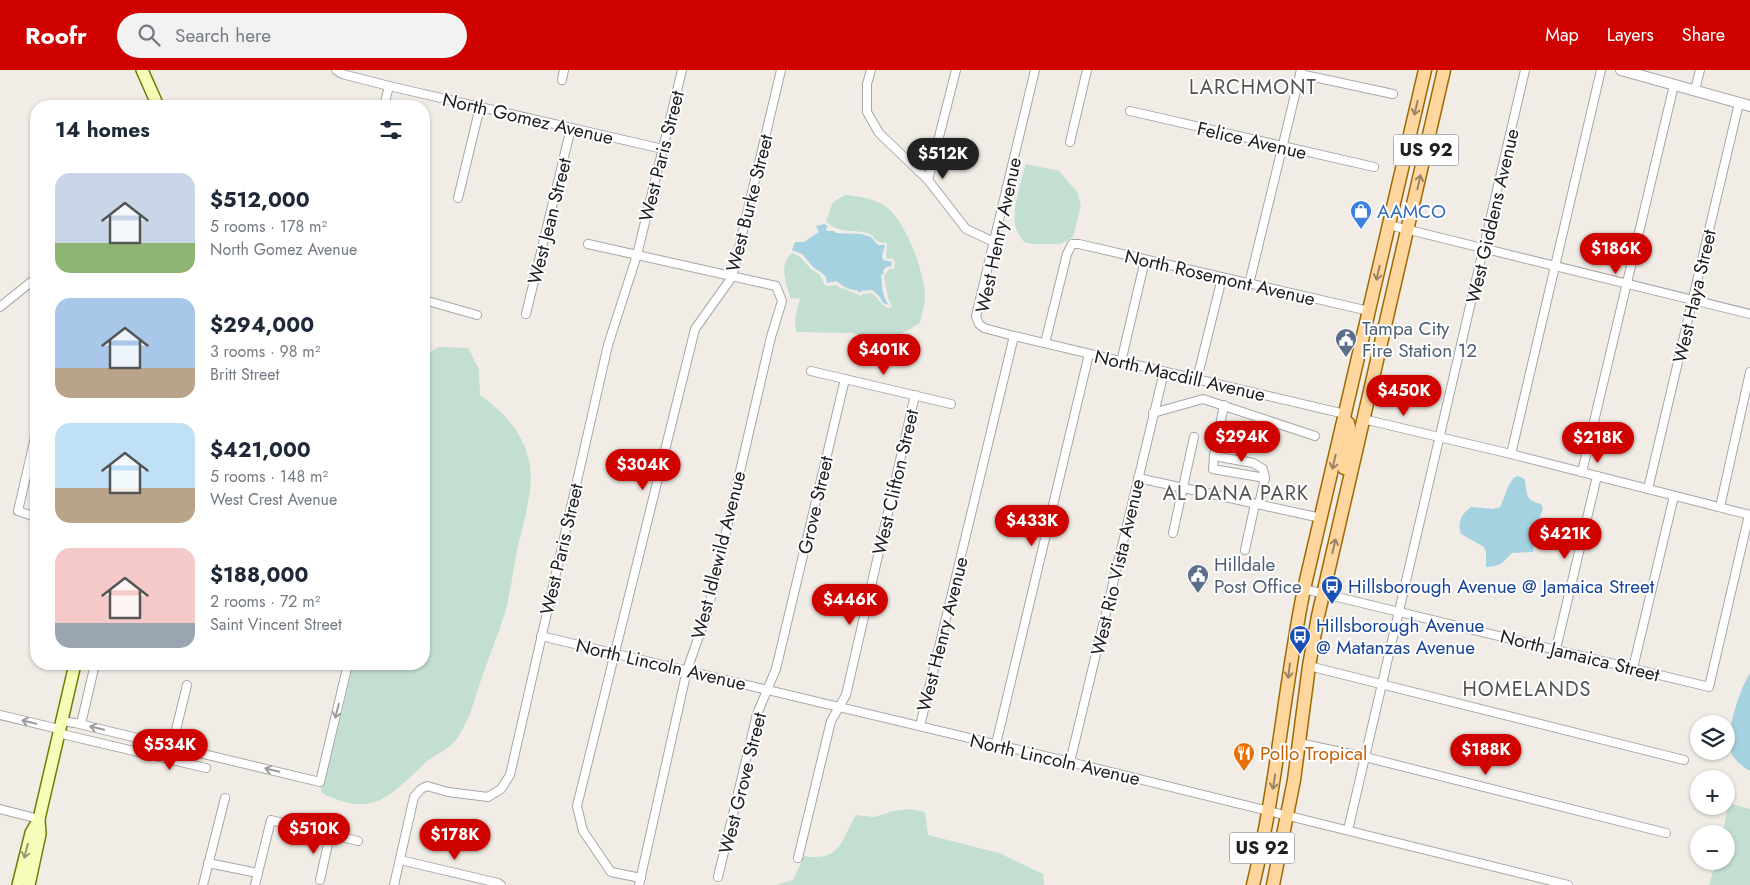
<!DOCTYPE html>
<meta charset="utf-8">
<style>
body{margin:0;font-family:Jost,sans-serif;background:#f2f2f3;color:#1f2937;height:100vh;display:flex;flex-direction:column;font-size:19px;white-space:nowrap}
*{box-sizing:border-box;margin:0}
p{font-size:16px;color:#747a83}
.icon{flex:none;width:28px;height:28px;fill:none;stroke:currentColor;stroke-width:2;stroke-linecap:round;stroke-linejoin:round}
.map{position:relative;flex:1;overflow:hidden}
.details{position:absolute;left:30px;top:30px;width:400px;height:570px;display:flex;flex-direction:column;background:#fff;border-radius:20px;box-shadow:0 1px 4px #0004}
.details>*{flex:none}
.controls{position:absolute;left:1690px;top:645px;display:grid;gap:10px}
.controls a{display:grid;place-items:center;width:45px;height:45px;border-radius:50%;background:#fff;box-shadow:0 1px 4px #0004;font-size:25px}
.price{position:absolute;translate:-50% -42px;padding:0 11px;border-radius:18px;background:#d00200;color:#fff;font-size:16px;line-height:32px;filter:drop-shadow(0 1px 2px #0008)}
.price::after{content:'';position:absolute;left:50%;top:30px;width:15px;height:11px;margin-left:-8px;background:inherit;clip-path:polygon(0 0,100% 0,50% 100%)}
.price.active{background:#222;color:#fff}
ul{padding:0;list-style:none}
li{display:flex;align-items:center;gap:15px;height:125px;padding:0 25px}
li span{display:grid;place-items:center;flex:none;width:140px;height:100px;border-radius:15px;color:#555}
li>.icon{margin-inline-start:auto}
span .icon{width:60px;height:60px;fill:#fffc;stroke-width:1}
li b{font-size:21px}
h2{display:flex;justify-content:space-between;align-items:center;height:60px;padding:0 25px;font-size:21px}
header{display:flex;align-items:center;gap:30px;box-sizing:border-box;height:70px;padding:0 25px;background:#d00200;color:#fff}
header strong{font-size:24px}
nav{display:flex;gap:28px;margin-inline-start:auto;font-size:18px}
.search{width:350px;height:45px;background:#f2f2f3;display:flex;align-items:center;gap:12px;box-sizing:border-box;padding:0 18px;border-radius:28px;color:#747a83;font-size:19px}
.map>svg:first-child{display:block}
</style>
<header>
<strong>Roofr</strong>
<div class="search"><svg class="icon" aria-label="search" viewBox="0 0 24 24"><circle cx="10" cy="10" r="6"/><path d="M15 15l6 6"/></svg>Search here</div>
<nav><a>Map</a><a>Layers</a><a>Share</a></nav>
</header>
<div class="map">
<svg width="1750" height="815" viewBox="0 0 1750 815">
<rect width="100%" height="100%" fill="#f1ede6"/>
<g fill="#c3dfd2">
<path d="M 1026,94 L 1059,101 L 1077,122 L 1081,135 L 1073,167 L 1061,174 L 1032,174 L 1024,172 C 1020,166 1016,161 1015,154 C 1012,139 1022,108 1026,94 Z"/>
<path d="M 845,125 C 857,126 872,128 882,134 C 905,146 926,205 925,230 C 924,237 921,245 920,253 L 894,268 L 881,271 L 852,263 L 796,262 L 795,248 L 800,228 L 791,229 C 786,214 778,195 792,183 L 800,187 L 811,199 L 819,204 L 825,215 L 829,216 L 836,215 C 843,220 853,221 860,226 L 863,224 L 871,223 C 880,228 878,234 889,238 L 892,236 L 888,228 L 885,211 L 884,206 L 889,199 L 894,199 L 895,192 L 893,189 L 886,188 L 887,173 C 885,172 882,173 879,172 C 875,171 874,166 870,164 C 853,158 839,165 826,151 L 833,132 Z"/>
<path d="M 438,277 L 468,278 L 479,299 L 480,325 C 504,343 521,359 529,390 C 535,415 524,451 518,476 C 513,499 511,523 504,546 C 497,568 488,589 481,610 C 474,631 469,652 456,670 C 449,680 435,684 426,692 C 390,726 373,749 322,723 L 320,715 L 323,716 L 334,668 L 341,647 L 353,594 L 424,594 L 424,286 Z"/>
<polygon points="1728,733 1750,739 1750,815 1709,815 1716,791 1726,791 1726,764 1723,764"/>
<path d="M 909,739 L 925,742 L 928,765 L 999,783 L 1043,804 L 1044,815 L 776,815 L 793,810 L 804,786 C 841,792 840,771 856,745 L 874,747 L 893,741 Z"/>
</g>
<g fill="#a5d2e0">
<path d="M 825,154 L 828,157 L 826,159 L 827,161 L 834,161 L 836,163 L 861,164 L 871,167 L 878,175 L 885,175 L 882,186 L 883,190 L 892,192 L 891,197 L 888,196 L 883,200 L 884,203 L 881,205 C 882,215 882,228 889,235 L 883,233 L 879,226 L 872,220 L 861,221 L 860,223 L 857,220 C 851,221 841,216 837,211 L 827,213 L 826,207 L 821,202 L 814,198 L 802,184 L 792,180 L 795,172 L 804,172 L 819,162 L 816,156 Z"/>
<path d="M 1517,406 L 1523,408 L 1525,410 C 1527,425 1525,430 1541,434 L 1543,439 L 1535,459 L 1533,482 L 1512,483 C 1503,492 1500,497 1486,497 L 1486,482 L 1484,477 L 1461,464 C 1457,453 1461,444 1471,437 L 1493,439 L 1500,437 C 1505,428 1508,410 1517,406 Z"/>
<path d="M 1750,604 L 1750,701 C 1742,696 1732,689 1730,678 C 1726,662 1740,617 1750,604 Z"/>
</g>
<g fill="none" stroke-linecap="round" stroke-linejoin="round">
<g stroke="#a7a7a7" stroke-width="10">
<g id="minor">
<polyline points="336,0 342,4 389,16 663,79"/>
<polyline points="871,0 867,14 867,42 879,63 928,110 966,159 994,172"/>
<polyline points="1035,0 976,246 979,254 984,258 1014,266 1345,344"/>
<polyline points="1300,4 1393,24"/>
<polyline points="562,10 564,0"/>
<polyline points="1695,20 1700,0"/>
<polyline points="384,36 389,16"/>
<polyline points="1130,41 1374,97"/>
<polyline points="1070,72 1087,0"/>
<polyline points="928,110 956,0"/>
<polyline points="458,128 480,37"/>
<polyline points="1389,155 1750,244"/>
<polyline points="588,174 776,216 782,231 771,267 708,540 687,600 639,815"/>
<polyline points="1249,214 1301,0"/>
<polyline points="424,230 477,245"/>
<polyline points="0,237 36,208"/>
<polyline points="526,244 571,58"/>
<polyline points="1045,273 1067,184 1072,174 1079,174 1369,241"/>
<polyline points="1121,292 1145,190"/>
<polyline points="811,301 951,334"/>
<polyline points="1197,309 1222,208"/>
<polyline points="1224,335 1214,386 1213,399 1265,408"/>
<polyline points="1153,343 1203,329 1315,366"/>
<polyline points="1363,349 1511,384 1750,445"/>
<polyline points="36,363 18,441 36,447"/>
<polyline points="1511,384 1601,0"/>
<polyline points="1214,386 1253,393 1263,399 1265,408 1259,434"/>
<polyline points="1582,402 1674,15"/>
<polyline points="1138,408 1321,448"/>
<polyline points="1648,419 1739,33"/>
<polyline points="1720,437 1750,302"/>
<polyline points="1173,463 1194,367"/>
<polyline points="1245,480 1255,434"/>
<polyline points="1304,519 1709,617 1749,445"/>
<polyline points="541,566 1070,692 1568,815"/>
<polyline points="1556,579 1597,406"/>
<polyline points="1309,596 1684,690"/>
<polyline points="1633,598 1674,426"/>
<polyline points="0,645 59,659 62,664 206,698"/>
<polyline points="61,651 75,653 320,712 348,594"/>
<polyline points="81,654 95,594"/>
<polyline points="920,656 1014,266"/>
<polyline points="1299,673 1365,687 1666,763"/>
<polyline points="996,674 1089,284"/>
<polyline points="172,676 187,615"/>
<polyline points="1070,692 1164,302"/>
<polyline points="0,739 39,749"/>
<polyline points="1348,760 1525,0"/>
<polyline points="798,788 831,651 846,625 915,325"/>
<polyline points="400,790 498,813 501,815"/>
<polyline points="208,793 258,803"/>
<polyline points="718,807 757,644 776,599 845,309"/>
<polyline points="641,808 611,802 583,761 577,736 695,259 732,207 781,0"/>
<polyline points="320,810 330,765"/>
<polyline points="203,815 225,728"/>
<polyline points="255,815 271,750 358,771"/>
<polyline points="394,815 414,727 421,719 427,716 448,722 488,727 501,719 510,705 608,275 637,185 682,0"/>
</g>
</g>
<g stroke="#a7a7a7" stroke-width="12">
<polyline id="tertiary" points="1621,0 1750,36"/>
</g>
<g stroke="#6e7d01" stroke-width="14">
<g id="secondary">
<polyline points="142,0 158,36"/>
<polyline points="18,815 31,763 39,749 75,594"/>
<polyline points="29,815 40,764 39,749"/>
</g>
</g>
<g stroke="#9c6a00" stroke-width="15">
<g id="primary">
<polyline points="1344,398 1349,357 1348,353"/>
<path d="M 1253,815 C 1277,717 1284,617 1304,519 L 1425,0"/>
<polyline points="1273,815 1294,710 1309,596 1318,546 1444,0"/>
</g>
</g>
<use href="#minor" stroke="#fff" stroke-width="8"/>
<use href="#tertiary" stroke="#fff" stroke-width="10"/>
<use href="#secondary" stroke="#f8fcb9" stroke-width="11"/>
<use href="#primary" stroke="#ffd69d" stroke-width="12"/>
</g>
<defs><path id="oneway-shaft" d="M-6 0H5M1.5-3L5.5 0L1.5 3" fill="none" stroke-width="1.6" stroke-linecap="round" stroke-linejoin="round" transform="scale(1.25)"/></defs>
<g stroke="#9b8465">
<use href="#oneway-shaft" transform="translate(1416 38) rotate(103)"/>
<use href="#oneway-shaft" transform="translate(1419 112) rotate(-77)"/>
<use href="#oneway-shaft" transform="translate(1378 203) rotate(103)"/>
<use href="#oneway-shaft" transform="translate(1334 392) rotate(103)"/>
<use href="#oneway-shaft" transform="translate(1334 476) rotate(-77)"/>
<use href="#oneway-shaft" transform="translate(1289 601) rotate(97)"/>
<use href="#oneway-shaft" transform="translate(1274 712) rotate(99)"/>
</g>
<g stroke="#9b9b9b">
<use href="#oneway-shaft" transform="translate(337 641) rotate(104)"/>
<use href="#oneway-shaft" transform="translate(29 652) rotate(-167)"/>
<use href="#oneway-shaft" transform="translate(97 658) rotate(-166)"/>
<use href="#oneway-shaft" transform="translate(272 700) rotate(-166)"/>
</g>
<use stroke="#979974" href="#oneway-shaft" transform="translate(26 781) rotate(104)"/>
<defs>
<g id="shop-pin" transform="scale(1.125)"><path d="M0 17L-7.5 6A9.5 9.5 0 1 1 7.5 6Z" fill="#3f7fe0" stroke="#fff"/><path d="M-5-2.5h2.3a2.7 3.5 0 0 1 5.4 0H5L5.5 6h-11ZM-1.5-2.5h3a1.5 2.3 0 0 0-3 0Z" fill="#fff"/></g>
<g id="civic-pin" transform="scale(1.125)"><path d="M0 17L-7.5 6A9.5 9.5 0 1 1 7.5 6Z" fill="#5c6f8a" stroke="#fff"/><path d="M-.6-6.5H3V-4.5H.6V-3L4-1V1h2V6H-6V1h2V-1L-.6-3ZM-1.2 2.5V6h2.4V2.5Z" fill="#fff"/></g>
<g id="bus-pin" transform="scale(1.125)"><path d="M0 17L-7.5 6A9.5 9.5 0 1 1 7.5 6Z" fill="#1a4fb4" stroke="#fff"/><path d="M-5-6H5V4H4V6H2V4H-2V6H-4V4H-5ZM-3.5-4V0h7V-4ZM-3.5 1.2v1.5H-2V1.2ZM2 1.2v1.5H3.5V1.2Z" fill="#fff"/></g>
<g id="restaurant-pin" transform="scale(1.125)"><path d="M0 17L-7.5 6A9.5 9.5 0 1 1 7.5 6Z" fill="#e8710a" stroke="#fff"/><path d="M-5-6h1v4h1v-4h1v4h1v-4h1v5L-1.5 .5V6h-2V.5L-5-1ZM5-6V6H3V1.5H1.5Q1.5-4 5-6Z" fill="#fff"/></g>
</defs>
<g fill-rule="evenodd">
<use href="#shop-pin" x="1361" y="141"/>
<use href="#civic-pin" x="1346" y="269"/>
<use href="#civic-pin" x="1198" y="505"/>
<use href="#bus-pin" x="1332" y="516"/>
<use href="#bus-pin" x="1300" y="566"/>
<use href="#restaurant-pin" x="1244" y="683"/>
</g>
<g text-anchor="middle" stroke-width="4" stroke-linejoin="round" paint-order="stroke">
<g fill="#fff" stroke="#636363" stroke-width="1">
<rect x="1393.5" y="64.5" width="65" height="31" rx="4"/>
<rect x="1229.5" y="762.5" width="65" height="31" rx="4"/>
</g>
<g font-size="18" font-weight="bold" fill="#202020">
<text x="1426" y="86">US 92</text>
<text x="1262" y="784">US 92</text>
</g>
<g font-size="19" fill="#202020" stroke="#fff">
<text transform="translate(528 48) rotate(13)" y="7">North Gomez Avenue</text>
<text transform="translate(1252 70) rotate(13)" y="7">Felice Avenue</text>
<text transform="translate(661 86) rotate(-76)" y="7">West Paris Street</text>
<text transform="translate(749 133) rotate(-76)" y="7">West Burke Street</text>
<text transform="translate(1492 146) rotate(-77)" y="7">West Giddens Avenue</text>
<text transform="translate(549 151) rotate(-76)" y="7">West Jean Street</text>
<text transform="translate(998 165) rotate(-78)" y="7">West Henry Avenue</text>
<text transform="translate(1220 207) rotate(13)" y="7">North Rosemont Avenue</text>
<text transform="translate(1694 226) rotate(-77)" y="7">West Haya Street</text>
<text transform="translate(1180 305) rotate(13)" y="7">North Macdill Avenue</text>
<text transform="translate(895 412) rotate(-77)" y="7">West Clifton Street</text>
<text transform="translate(815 435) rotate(-77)" y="7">Grove Street</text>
<text transform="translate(561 479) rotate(-77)" y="7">West Paris Street</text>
<text transform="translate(718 485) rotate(-76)" y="7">West Idlewild Avenue</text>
<text transform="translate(1117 497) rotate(-77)" y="7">West Rio Vista Avenue</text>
<text transform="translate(942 564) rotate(-76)" y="7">West Henry Avenue</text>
<text transform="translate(1580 585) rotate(14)" y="7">North Jamaica Street</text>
<text transform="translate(661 594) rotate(13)" y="7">North Lincoln Avenue</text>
<text transform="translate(1055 689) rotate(13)" y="7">North Lincoln Avenue</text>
<text transform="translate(742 713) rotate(-76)" y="7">West Grove Street</text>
</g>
<g font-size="19" fill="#366cbe" stroke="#fff" text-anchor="start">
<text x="1377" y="148">AAMCO</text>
</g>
<g font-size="19" fill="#4e5e75" stroke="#fff" text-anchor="start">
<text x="1362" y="265">Tampa City<tspan x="1362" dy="22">Fire Station 12</tspan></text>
<text x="1214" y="501">Hilldale<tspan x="1214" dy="22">Post Office</tspan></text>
</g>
<g font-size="19" fill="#164399" stroke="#fff" text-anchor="start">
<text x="1348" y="523">Hillsborough Avenue @ Jamaica Street</text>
<text x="1316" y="562">Hillsborough Avenue<tspan x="1316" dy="22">@ Matanzas Avenue</tspan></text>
</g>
<g font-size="19" fill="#c56008" stroke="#fff" text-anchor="start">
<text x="1260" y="690">Pollo Tropical</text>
</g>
<g font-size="20" letter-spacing="1" fill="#535353" stroke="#fff">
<text x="1253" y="24">LARCHMONT</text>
<text x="1236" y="430">AL DANA PARK</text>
<text x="1527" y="626">HOMELANDS</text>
</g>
</g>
</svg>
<div class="controls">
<a><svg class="icon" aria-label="layers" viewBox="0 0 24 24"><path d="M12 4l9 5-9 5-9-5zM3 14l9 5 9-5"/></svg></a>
<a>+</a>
<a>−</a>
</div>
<b class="price active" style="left:943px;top:110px">$512K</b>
<b class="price" style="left:1616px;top:205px">$186K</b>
<b class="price" style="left:884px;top:306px">$401K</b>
<b class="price" style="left:1404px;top:347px">$450K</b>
<b class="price" style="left:1242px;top:393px">$294K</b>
<b class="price" style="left:1598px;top:394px">$218K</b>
<b class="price" style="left:643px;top:421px">$304K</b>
<b class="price" style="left:1032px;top:477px">$433K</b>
<b class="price" style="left:1565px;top:490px">$421K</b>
<b class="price" style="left:850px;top:556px">$446K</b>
<b class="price" style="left:170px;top:701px">$534K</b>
<b class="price" style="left:1486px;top:706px">$188K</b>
<b class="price" style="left:314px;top:785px">$510K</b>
<b class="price" style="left:455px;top:791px">$178K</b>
<section class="details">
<h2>14 homes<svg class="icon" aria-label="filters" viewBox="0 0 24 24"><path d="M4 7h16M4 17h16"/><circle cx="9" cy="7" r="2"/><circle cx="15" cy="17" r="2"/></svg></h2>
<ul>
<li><span style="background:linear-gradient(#c9d6e8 70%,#8fb573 0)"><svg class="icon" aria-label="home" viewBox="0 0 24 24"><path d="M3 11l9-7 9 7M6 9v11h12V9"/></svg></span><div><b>$512,000</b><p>5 rooms · 178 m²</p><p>North Gomez Avenue</p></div></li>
<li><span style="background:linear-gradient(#a9c7e8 70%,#b9a48a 0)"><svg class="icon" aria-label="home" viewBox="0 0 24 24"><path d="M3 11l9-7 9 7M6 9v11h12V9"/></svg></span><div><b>$294,000</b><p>3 rooms · 98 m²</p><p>Britt Street</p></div></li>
<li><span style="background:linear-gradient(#bfe0f5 65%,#b9a48a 0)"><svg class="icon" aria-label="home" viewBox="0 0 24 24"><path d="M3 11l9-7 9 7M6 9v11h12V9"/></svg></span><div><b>$421,000</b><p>5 rooms · 148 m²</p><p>West Crest Avenue</p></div></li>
<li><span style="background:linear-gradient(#f6c9c9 75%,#9aa5b1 0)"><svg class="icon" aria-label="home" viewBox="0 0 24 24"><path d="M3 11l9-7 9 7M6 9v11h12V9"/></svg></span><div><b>$188,000</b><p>2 rooms · 72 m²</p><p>Saint Vincent Street</p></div></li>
</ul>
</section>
</div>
